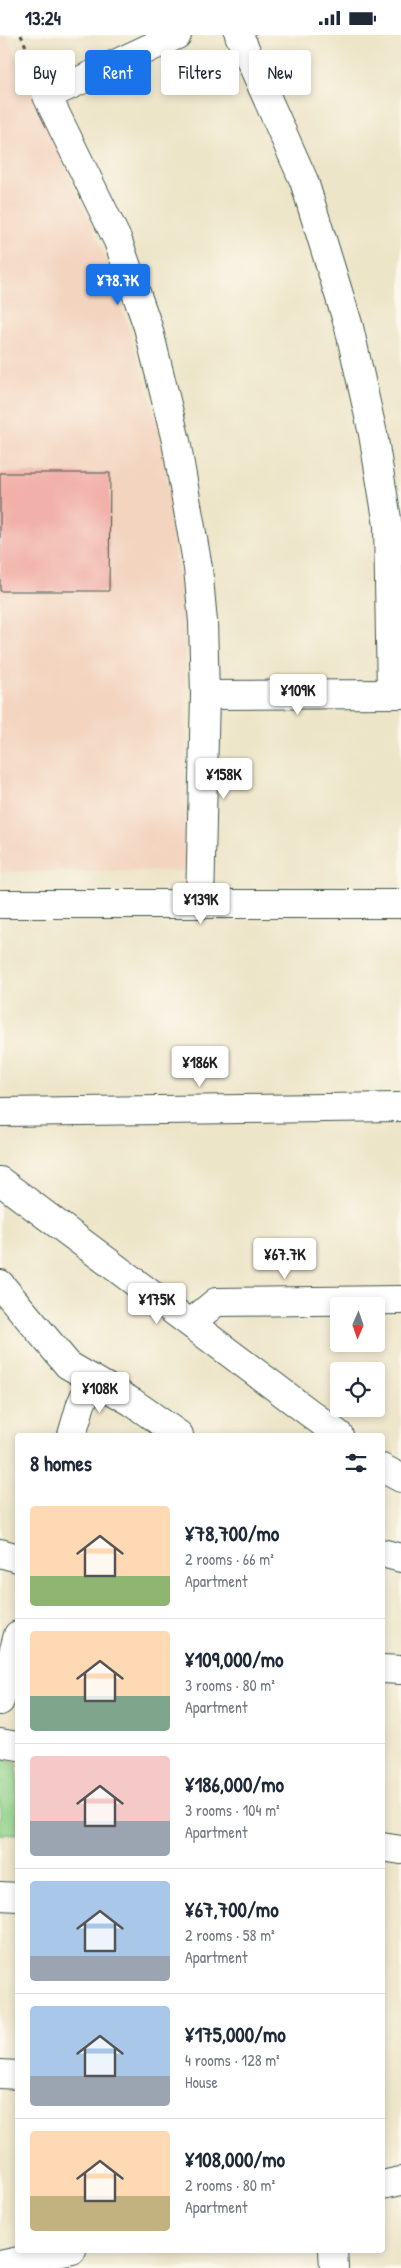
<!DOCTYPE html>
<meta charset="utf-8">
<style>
body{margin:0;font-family:"Patrick Hand",sans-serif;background:#f6f6f7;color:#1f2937;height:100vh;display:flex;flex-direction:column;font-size:19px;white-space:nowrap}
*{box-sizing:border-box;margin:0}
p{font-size:16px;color:#747a83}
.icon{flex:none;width:28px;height:28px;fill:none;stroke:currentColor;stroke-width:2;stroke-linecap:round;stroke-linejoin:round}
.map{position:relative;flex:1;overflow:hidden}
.sheet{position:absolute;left:15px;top:1398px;width:370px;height:820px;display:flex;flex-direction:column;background:#fff;border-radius:5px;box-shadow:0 2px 8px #0003}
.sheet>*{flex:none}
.banner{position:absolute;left:15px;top:15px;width:371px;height:45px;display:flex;gap:10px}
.needle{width:32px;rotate:182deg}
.buttons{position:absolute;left:330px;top:1262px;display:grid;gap:10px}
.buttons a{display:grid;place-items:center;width:55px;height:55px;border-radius:5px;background:#fff;box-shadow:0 2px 8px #0003;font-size:25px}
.price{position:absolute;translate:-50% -42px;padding:0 11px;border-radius:5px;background:#fff;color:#222;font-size:16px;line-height:32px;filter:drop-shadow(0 1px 2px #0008)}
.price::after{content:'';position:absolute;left:50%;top:30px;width:15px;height:11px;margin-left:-8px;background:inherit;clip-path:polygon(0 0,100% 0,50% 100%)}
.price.active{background:#1a73e8;color:#fff}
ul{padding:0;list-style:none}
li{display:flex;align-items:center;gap:15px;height:125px;padding:0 15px}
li+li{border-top:1px solid #e0e1e3}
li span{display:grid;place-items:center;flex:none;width:140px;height:100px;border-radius:5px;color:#555}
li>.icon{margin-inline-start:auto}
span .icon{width:60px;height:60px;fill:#fffc;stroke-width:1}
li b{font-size:21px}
h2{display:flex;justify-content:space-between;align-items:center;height:60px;padding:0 15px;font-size:21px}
.chip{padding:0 18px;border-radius:5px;background:#fff;box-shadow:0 2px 8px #0003;font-size:18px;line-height:45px}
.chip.active{background:#1a73e8;color:#fff}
.status{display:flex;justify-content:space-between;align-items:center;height:35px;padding:0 25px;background:#fff;direction:ltr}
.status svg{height:14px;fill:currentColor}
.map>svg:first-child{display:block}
</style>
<div class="status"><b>13:24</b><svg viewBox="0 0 49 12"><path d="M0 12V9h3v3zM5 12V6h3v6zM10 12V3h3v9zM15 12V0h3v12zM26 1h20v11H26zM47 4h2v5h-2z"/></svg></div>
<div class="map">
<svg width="401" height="2233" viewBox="0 0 401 2233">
<rect width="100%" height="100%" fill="#fbf7ec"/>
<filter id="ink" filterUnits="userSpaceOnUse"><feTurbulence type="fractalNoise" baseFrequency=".02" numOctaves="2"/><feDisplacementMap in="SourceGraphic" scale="10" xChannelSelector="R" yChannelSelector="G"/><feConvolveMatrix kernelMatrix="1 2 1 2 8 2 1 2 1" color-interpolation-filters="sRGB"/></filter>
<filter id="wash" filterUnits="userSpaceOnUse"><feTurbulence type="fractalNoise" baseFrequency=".0096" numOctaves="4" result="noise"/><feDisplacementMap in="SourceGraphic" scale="20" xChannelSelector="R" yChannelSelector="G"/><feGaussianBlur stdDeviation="1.12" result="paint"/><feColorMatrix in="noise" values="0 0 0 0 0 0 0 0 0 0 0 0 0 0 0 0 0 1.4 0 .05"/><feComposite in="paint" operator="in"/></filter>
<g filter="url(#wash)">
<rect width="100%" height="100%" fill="#ede5c8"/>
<polygon fill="#f3d4bf" points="0,0 6,0 108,227 163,406 185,601 186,836 0,837"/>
<polygon fill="#92d38a" stroke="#58885f" points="0,1724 17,1728 17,1800 0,1799"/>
<g id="blocks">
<polygon fill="#f1b0a9" points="0,438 110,438 109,556 0,556"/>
</g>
</g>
<g filter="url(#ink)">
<use href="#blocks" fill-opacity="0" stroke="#3e564a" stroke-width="1"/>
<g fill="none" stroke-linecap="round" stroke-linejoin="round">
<g stroke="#3e564a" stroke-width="30">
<g id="street">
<polyline points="177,0 47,61 118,206 148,292 176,406 198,533 203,587 205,660 200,868"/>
<polyline points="239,0 304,146 349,292 373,399 388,490 391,659"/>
<polyline points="205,660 401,659"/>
<polyline points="0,1077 401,1072"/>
<polyline points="0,1146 339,1400"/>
<polyline points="0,1249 68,1330 132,1367 179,1400"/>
<polyline points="191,1288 216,1267 401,1265"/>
<polyline points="72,1400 81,1369 92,1344"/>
<polyline points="382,1433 401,1443"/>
<polyline points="0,1518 18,1523"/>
<polyline points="382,1518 401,1523"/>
<polyline points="382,1634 401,1635"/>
<polyline points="0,1666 18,1600"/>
<polyline points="0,1708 18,1711"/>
<polyline points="382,1812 401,1815"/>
<polyline points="0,1861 18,1862"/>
<polyline points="0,2039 18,2040"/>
<polyline points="333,2215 334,2233"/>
</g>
</g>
<g stroke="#3e564a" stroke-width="30">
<polyline id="secondary" points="0,869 401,869"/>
</g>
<g stroke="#3e564a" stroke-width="30">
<g id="primary">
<polyline points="382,2150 401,2146"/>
<polyline points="0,2230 72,2215"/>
</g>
</g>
<polyline stroke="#3e564a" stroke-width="3" stroke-dasharray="4 4" stroke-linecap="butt" points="21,0 36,35"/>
<use href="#street" stroke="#fff" stroke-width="28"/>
<use href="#secondary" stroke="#fff" stroke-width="28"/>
<use href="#primary" stroke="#fff" stroke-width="28"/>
</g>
</g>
</svg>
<div class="buttons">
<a><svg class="needle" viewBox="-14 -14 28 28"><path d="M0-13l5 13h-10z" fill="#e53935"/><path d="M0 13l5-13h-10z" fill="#747a83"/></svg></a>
<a><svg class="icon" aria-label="locate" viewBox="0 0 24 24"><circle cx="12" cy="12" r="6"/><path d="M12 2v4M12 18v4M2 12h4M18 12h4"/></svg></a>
</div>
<b class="price active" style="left:118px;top:271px">¥78.7K</b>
<b class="price" style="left:298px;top:681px">¥109K</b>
<b class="price" style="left:224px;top:765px">¥158K</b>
<b class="price" style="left:201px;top:890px">¥139K</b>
<b class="price" style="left:200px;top:1053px">¥186K</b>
<b class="price" style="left:285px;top:1245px">¥67.7K</b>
<b class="price" style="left:157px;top:1290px">¥175K</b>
<b class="price" style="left:100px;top:1379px">¥108K</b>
<div class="banner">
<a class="chip">Buy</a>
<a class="chip active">Rent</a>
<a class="chip">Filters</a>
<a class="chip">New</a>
</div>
<section class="sheet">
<h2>8 homes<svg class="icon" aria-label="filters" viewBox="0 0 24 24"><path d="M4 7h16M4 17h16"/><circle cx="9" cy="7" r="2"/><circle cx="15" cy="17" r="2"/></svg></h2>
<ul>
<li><span style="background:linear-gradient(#ffd9b3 70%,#8fb573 0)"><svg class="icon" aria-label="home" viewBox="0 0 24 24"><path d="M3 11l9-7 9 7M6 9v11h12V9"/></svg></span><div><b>¥78,700/mo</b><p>2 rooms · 66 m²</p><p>Apartment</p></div></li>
<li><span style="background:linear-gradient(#ffd9b3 65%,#7fa58c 0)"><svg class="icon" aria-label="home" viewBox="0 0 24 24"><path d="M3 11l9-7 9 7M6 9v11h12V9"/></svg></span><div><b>¥109,000/mo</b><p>3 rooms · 80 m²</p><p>Apartment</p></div></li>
<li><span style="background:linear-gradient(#f6c9c9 65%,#9aa5b1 0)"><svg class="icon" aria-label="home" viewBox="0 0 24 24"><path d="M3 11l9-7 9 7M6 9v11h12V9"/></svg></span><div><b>¥186,000/mo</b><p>3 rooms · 104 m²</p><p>Apartment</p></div></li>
<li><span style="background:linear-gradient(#a9c7e8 75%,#9aa5b1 0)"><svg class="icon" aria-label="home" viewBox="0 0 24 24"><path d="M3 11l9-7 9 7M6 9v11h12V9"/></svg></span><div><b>¥67,700/mo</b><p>2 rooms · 58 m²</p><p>Apartment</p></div></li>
<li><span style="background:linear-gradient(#a9c7e8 70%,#9aa5b1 0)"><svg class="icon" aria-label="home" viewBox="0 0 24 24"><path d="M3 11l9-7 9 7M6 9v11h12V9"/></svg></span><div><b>¥175,000/mo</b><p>4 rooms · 128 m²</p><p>House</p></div></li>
<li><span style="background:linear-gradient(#ffd9b3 65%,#c2b280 0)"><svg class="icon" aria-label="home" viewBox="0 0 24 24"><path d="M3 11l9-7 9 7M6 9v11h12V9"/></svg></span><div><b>¥108,000/mo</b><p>2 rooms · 80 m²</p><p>Apartment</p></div></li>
</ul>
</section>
</div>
